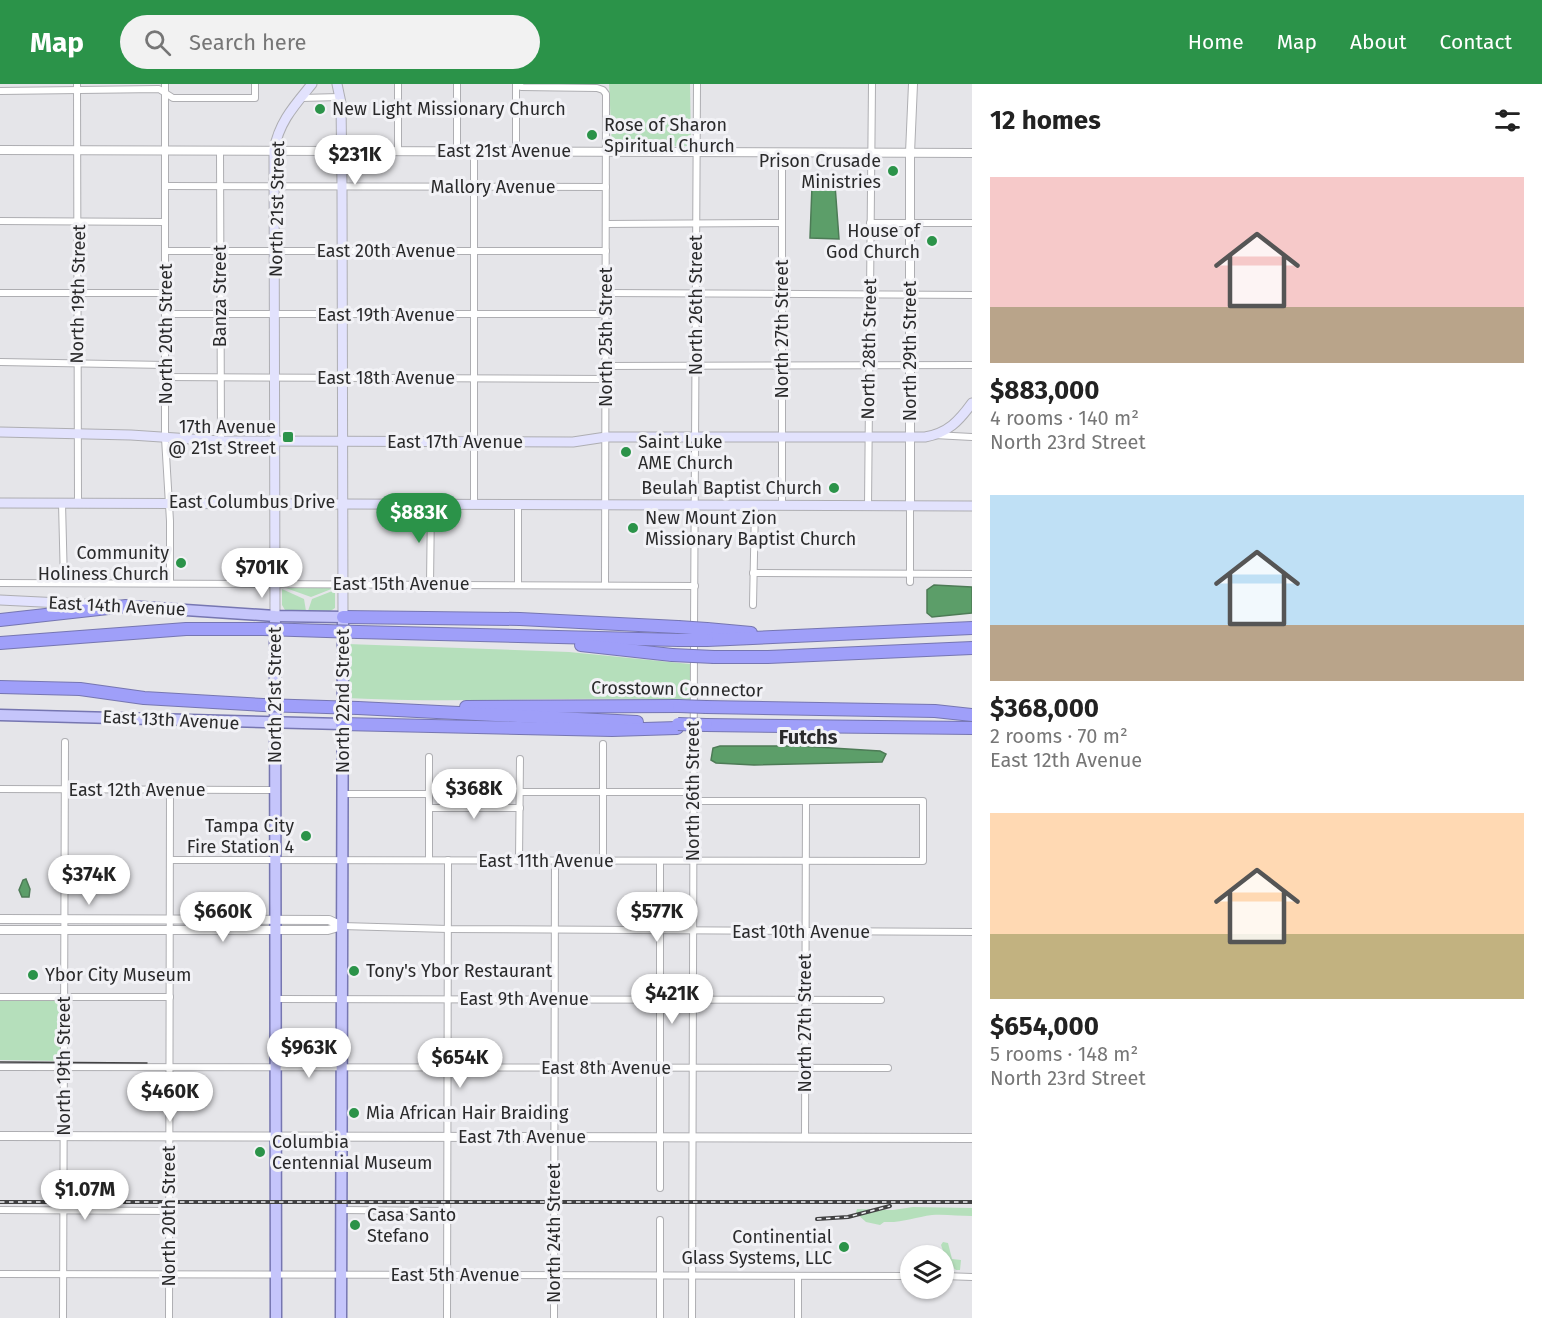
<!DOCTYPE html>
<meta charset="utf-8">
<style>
body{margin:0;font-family:"Fira Sans",sans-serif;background:#f2f2f2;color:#222;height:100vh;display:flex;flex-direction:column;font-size:22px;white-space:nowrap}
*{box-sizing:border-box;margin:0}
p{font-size:20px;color:#767676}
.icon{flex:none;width:33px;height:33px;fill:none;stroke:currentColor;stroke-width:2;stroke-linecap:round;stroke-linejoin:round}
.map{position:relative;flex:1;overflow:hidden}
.side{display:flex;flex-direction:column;background:#fff;width:570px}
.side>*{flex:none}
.controls{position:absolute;left:900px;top:1161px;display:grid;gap:12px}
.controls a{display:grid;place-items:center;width:54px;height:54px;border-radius:50%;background:#fff;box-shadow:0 2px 4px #0004;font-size:30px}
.price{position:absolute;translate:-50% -51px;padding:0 14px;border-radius:21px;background:#fff;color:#222;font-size:20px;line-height:39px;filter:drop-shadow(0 2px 3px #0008)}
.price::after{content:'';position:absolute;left:50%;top:36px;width:18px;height:14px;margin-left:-9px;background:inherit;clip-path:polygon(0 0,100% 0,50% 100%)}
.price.current{background:#2b9349;color:#fff}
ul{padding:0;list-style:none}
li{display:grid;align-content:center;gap:12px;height:318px;padding:0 18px}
li span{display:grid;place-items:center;height:186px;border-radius:0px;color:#555}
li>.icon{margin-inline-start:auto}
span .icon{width:108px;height:108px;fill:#fffc;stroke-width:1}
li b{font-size:26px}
h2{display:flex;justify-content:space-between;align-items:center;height:72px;padding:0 18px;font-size:26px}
header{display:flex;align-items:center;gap:36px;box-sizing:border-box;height:84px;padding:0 30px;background:#2b9349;color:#fff}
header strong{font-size:28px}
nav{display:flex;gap:33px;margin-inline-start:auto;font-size:21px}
.search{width:420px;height:54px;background:#f2f2f2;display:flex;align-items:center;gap:15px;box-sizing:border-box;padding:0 21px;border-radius:33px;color:#767676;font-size:22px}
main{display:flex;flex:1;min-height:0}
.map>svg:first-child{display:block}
</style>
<header>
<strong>Map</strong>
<div class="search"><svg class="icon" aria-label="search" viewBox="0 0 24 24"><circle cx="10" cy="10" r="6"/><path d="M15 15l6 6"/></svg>Search here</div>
<nav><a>Home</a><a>Map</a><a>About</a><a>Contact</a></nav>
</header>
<main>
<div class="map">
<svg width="972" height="1234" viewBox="0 0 972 1234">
<rect width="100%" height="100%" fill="#e5e5e9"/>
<g fill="#b5dfbb">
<polygon points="609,0 690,0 691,62 612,63"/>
<polygon points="283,503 334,503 334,504 311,513"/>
<polygon points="282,505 304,515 306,527 285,526 282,521"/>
<polygon points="335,506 335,524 329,528 308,527 312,515"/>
<path d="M 347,560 L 569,568 L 690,580 L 690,616 C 575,612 460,620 346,614 Z"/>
<polygon points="0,915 63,915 62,977 0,976"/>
<path d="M 913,1123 L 972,1124 L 972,1132 C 960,1132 944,1130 932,1131 C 916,1133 902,1139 884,1138 L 880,1141 L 866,1138 L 856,1129 L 857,1125 L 893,1126 Z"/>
<polygon points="943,1158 948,1159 952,1175 961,1176 960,1186 956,1186 947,1178 941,1161"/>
</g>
<g fill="#5c9e69" stroke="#4d7b56" stroke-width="1.5">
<polygon points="835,101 839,155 810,154 812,102"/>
<polygon points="934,501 972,503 972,529 932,533 927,529 927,506"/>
<polygon points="720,662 800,662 880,667 886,670 882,678 754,681 716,679 711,676 713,664"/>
<polygon points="26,795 30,805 29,813 22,813 19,806 23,796"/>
</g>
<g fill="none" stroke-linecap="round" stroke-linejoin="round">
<g stroke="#aeaeb2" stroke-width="8">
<g id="minor">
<polyline points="77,0 78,419"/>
<polyline points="165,0 165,354 170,437 170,499"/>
<polyline points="398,0 398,67"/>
<polyline points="516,0 516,67"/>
<polyline points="520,0 521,3 597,4 603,6 606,10 605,501"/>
<polyline points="0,7 159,5 173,14 255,14 255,0"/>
<polyline points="301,14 340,13"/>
<polyline points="220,66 221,357"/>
<polyline points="457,67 457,0"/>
<polyline points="474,67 474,420"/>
<polyline points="165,102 606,103"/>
<polyline points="0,137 165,138"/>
<polyline points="870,139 972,139"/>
<polyline points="606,140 782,139"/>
<polyline points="166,167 606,167"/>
<polyline points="0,209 166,209"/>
<polyline points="607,209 972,211"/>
<polyline points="166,230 606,230"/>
<polyline points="0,278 166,281"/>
<polyline points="606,282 972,281"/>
<polyline points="166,293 606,295"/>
<polyline points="934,351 972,353"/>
<polyline points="62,419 64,499"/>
<polyline points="782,422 782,69"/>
<polyline points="868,422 872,0"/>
<polyline points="753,489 972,490"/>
<polyline points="910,498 910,422"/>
<polyline points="0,499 695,502"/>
<polyline points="430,500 431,420"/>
<polyline points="518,501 518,420"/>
<polyline points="753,521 755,422"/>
<polyline points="694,545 697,0"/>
<polyline points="0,705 275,706"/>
<polyline points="520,708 693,708"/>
<polyline points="342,710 429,710"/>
<polyline points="429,724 520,724"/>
<polyline points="170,776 923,777 923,717 693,717"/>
<polyline points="429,776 429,673"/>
<polyline points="519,777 520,675"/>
<polyline points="603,777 603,660"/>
<polyline points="342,842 448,845 972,848"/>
<polyline points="0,913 170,913"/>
<polyline points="276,915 881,916"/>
<polyline points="0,983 888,984"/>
<polyline points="805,1053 806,717"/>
<polyline points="660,1104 660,777"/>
<polyline points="0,1126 169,1127"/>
<polyline points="341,1126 448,1127"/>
<polyline points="0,1190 910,1192"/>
<polyline points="944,1192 972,1193"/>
<polyline points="63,1234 65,658"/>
<polyline points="169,1234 170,706"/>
<polyline points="447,1234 448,776"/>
<polyline points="554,1234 555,777"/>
<polyline points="660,1234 660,1136"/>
<polyline points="692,1234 694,556"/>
<polyline points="798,1234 798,1192"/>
</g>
</g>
<g stroke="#aeaeb2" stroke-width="10">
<g id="tertiary">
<polyline points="0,66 972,69"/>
<polyline points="910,422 910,69 913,0"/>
<polyline points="0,835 329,836 342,842"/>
<polyline points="0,846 328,846 342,842"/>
<polyline points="0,1052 972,1054"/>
</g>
</g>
<g stroke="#aeaeb2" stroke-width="11">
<g id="secondary">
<polyline points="337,0 341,19 342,103 343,533"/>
<path d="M 0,348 L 131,351 L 221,357 L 573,358 L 606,353 L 925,353 C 948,349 959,337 972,319"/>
<polyline points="0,419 972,422"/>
<polyline points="0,516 102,521"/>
<path d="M 275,532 L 274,66 C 279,38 294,22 312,0"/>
</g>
</g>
<g stroke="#7676b1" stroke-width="13">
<g id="primary">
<polyline points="126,522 275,532 343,533 341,1234"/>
<polyline points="275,538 276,1234"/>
<polyline points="0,631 342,640"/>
</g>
</g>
<g stroke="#7676b1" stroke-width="14">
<g id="motorway">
<polyline points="343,533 520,535 678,543"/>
<polyline points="0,536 126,522"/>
<polyline points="707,545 751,549"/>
<polyline points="358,548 679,556"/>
<polyline points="707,556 972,544"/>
<polyline points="0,559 186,545 263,545"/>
<polyline points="581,561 672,571"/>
<polyline points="714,573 768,573 972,564"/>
<polyline points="0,603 80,605 144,614 263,621"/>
<polyline points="466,623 679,622"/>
<polyline points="706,623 935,627 972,631"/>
<polyline points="358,624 637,638"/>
<polyline points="342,640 612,646 677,644"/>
<polyline points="706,641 972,644"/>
</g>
</g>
<use href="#minor" stroke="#fff" stroke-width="6"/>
<use href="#tertiary" stroke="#fff" stroke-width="8"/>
<use href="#secondary" stroke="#e2e2fd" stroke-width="9"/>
<use href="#primary" stroke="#c5c5fb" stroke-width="10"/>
<use href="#motorway" stroke="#9f9ff9" stroke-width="12"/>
<polyline stroke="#414142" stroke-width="1.5" points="0,978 147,979"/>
<g stroke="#414142" stroke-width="4">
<g id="rail">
<polyline points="0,1118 972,1118"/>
<polyline points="817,1135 848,1133 890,1122"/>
</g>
</g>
<use href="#rail" stroke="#f2f2f6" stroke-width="1.5" stroke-dasharray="4.5" stroke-linecap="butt"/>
<g stroke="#7676b1" stroke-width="14" stroke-linecap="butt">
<g id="motorway-bridge">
<polyline points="678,543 707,545"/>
<polyline points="263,545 358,548"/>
<polyline points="679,556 707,556"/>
<polyline points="672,571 714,573"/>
<polyline points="263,621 358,624"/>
<polyline points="679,622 706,623"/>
<polyline points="678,640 706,641"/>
</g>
</g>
<use href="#motorway-bridge" stroke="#9f9ff9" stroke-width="12"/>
</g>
<g fill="#2b9349" stroke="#f2f2f6" stroke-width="2">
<circle cx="320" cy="25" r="6"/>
<circle cx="592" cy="51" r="6"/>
<circle cx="893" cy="87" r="6"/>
<circle cx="932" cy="157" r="6"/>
<rect x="282" y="347" width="12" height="12" rx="3"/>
<circle cx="626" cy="368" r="6"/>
<circle cx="834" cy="404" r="6"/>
<circle cx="633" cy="444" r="6"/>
<circle cx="181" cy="479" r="6"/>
<circle cx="306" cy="752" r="6"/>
<circle cx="354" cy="887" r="6"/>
<circle cx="33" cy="891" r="6"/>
<circle cx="354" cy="1029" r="6"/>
<circle cx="260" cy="1068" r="6"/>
<circle cx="355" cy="1141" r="6"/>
<circle cx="844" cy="1163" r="6"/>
</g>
<g text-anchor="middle" stroke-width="6" stroke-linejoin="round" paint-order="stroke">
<g font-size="18" fill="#2a2a2b" stroke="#f2f2f6" text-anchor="start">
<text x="332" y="31">New Light Missionary Church</text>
<text x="604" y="47">Rose of Sharon<tspan x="604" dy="21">Spiritual Church</tspan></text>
<text x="881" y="83" text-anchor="end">Prison Crusade<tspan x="881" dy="21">Ministries</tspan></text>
<text x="920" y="153" text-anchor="end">House of<tspan x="920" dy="21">God Church</tspan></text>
<text x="276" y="349" text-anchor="end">17th Avenue<tspan x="276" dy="21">@ 21st Street</tspan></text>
<text x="638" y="364">Saint Luke<tspan x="638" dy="21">AME Church</tspan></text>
<text x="822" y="410" text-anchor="end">Beulah Baptist Church</text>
<text x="645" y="440">New Mount Zion<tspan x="645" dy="21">Missionary Baptist Church</tspan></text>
<text x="169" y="475" text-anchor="end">Community<tspan x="169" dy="21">Holiness Church</tspan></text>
<text x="294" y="748" text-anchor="end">Tampa City<tspan x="294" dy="21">Fire Station 4</tspan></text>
<text x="366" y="893">Tony's Ybor Restaurant</text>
<text x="45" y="897">Ybor City Museum</text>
<text x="366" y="1035">Mia African Hair Braiding</text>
<text x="272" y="1064">Columbia<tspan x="272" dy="21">Centennial Museum</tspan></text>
<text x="367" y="1137">Casa Santo<tspan x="367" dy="21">Stefano</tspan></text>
<text x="832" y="1159" text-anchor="end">Continential<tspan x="832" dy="21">Glass Systems, LLC</tspan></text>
</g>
<g font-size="18" fill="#2a2a2b" stroke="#f2f2f6">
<text x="504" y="73">East 21st Avenue</text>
<text x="493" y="109">Mallory Avenue</text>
<text transform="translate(277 125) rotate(-89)" y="6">North 21st Street</text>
<text x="386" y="173">East 20th Avenue</text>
<text transform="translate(78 210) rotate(-89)" y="6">North 19th Street</text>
<text transform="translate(220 212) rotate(-90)" y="6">Banza Street</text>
<text transform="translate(696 221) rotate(-90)" y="6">North 26th Street</text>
<text x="386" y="237">East 19th Avenue</text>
<text transform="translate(782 245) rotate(-90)" y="6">North 27th Street</text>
<text transform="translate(166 250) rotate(-90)" y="6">North 20th Street</text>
<text transform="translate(606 253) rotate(-90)" y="6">North 25th Street</text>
<text transform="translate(869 265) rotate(-89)" y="6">North 28th Street</text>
<text transform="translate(910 267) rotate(-90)" y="6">North 29th Street</text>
<text x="386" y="300">East 18th Avenue</text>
<text x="455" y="364">East 17th Avenue</text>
<text x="252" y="424">East Columbus Drive</text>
<text x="401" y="506">East 15th Avenue</text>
<text transform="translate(117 522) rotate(3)" y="6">East 14th Avenue</text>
<text transform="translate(677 605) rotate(1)" y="6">Crosstown Connector</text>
<text transform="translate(275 611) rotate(-90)" y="6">North 21st Street</text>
<text transform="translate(343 617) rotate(-90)" y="6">North 22nd Street</text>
<text transform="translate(171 636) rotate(3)" y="6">East 13th Avenue</text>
<text x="137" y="712">East 12th Avenue</text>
<text transform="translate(693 707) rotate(-90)" y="6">North 26th Street</text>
<text x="546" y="783">East 11th Avenue</text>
<text x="801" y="854">East 10th Avenue</text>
<text x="524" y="921">East 9th Avenue</text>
<text transform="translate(805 939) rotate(-90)" y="6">North 27th Street</text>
<text transform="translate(64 982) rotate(-90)" y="6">North 19th Street</text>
<text x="606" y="990">East 8th Avenue</text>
<text x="522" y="1059">East 7th Avenue</text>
<text transform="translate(169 1132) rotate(-90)" y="6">North 20th Street</text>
<text transform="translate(554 1149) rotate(-90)" y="6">North 24th Street</text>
<text x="455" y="1197">East 5th Avenue</text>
</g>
<g font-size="20" font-weight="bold" fill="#2a2a2b" stroke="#f2f2f6">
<text x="808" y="660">Futchs</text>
</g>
</g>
</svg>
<div class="controls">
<a><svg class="icon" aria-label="layers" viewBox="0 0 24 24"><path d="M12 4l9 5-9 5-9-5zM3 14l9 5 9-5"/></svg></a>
</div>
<b class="price" style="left:355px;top:102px">$231K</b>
<b class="price current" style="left:419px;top:460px">$883K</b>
<b class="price" style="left:262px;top:515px">$701K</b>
<b class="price" style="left:474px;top:736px">$368K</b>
<b class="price" style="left:89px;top:822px">$374K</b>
<b class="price" style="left:223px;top:859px">$660K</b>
<b class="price" style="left:657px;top:859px">$577K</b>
<b class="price" style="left:672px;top:941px">$421K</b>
<b class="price" style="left:309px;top:995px">$963K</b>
<b class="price" style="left:460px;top:1005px">$654K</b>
<b class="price" style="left:170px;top:1039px">$460K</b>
<b class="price" style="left:85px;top:1137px">$1.07M</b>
</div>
<section class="side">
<h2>12 homes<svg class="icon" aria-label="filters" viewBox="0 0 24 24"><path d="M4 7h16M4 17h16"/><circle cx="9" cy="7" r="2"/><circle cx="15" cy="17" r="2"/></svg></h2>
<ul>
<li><span style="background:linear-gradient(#f6c9c9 70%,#b9a48a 0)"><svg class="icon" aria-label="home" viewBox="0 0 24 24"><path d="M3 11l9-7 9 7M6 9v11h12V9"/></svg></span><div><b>$883,000</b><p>4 rooms · 140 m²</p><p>North 23rd Street</p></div></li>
<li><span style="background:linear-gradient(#bfe0f5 70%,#b9a48a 0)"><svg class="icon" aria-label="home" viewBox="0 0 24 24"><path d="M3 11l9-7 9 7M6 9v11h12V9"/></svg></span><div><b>$368,000</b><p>2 rooms · 70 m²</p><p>East 12th Avenue</p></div></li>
<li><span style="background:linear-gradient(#ffd9b3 65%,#c2b280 0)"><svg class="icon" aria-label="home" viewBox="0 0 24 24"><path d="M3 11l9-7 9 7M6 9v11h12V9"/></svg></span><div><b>$654,000</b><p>5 rooms · 148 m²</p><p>North 23rd Street</p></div></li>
</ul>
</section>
</main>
